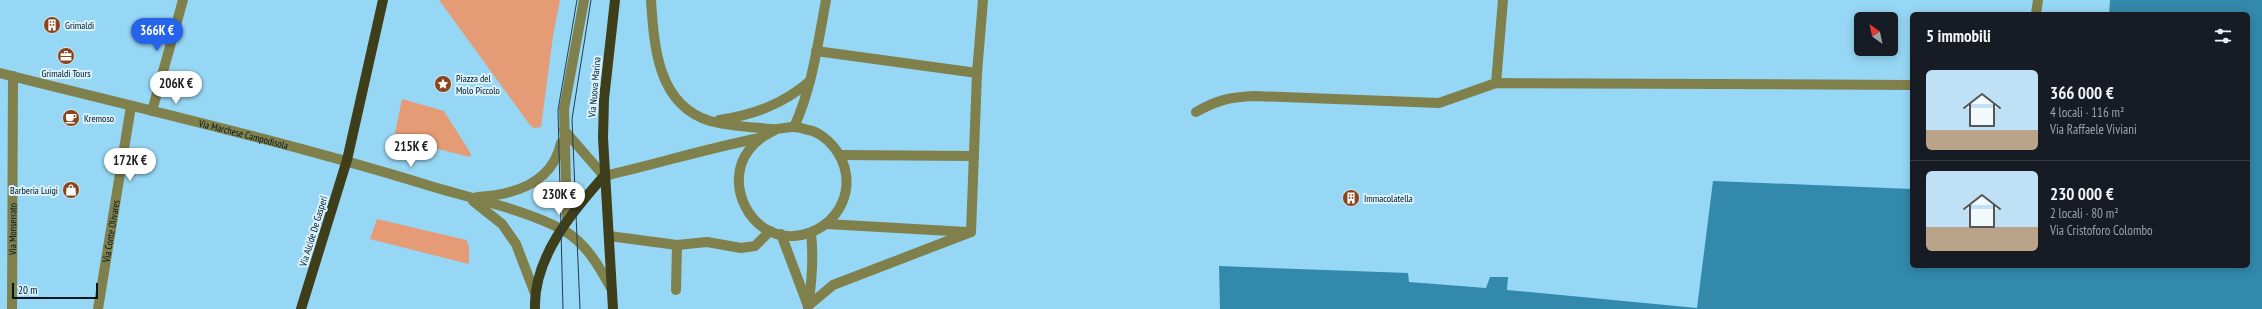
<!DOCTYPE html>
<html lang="it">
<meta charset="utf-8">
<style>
body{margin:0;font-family:"PT Sans Narrow",sans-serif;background:#20242c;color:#f1f3f6;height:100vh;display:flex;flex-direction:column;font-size:15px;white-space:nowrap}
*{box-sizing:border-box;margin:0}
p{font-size:13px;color:#9ea1a6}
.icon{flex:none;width:22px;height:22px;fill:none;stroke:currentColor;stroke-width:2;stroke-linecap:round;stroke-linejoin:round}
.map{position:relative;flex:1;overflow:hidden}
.side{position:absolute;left:1910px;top:12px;width:340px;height:256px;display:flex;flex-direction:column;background:#171b24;border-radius:6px;box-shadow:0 2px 10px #0003}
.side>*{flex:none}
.needle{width:26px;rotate:327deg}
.tools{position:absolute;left:1854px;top:12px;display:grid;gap:8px}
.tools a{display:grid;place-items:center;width:44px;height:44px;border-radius:6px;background:#171b24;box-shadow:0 2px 10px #0003;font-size:20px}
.scale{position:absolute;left:12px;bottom:10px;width:86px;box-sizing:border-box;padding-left:4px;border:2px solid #00151f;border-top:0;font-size:11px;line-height:14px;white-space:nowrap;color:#00151f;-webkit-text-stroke:3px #d9f2fe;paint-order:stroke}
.price{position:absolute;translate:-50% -34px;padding:0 9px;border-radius:14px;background:#fff;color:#222;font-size:13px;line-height:26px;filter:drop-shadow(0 1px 2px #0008)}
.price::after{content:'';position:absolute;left:50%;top:24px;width:12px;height:9px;margin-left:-6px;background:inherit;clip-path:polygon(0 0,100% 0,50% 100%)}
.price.on{background:#2563eb;color:#fff}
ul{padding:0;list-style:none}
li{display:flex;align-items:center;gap:12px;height:100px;padding:0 16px}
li+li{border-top:1px solid #363941}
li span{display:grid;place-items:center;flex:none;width:112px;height:80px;border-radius:6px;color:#555}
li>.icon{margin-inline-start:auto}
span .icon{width:48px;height:48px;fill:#fffc;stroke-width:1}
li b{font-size:17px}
h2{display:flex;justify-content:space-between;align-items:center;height:48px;padding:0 16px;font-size:17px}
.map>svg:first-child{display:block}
</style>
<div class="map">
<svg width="2262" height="309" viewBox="0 0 2262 309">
<rect width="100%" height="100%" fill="#96d7f5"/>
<g fill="#e59b75">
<polygon points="439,0 560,0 553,36 541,127 534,128 530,125"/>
<polygon points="402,99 444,111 471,154 470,157 394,138"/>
<polygon points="377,219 466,240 469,246 469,264 370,239"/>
</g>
<polygon fill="#3389ac" points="2110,0 2262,0 2262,309 1220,309 1219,266 1408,273 1409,282 1486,288 1490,277 1508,277 1507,290 1697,308 1713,181 1912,189 1912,266 2248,266 2248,14 2109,14"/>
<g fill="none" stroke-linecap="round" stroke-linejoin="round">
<g stroke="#80804c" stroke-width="10">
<path d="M 651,0 C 654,45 657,105 710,121 C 729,126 750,127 770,129 C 778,130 785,127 794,127 C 798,127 804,129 808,130 C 817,131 827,139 833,146 C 863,182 840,232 794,236 C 750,239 723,183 749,150 C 756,140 765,135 775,130"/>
<polyline points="2036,14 2038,0"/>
<polyline points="816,51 977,73"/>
<path id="s1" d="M 0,73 C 143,109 287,142 427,185 C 469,198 525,209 563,230 C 586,243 599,266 611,288"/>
<polyline points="1496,83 1503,0"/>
<polyline points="152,111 183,0"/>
<path d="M 1196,112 C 1217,100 1230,97 1255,96 L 1439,103 L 1496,83 L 1912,85"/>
<path d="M 719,120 C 754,115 783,104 810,81"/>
<path d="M 794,127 C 812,88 818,43 826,0"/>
<path d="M 564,130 L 604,176 C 657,164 708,148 760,138"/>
<polyline points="841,155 974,156"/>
<path d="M 477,197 C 514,195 552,184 561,143"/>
<polyline points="473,201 502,224 516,244 534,291"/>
<polyline points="567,221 564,109 584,0"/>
<polyline points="827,224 967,232"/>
<polyline points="971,232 977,73 983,0"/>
<polyline points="781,234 808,306"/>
<polyline points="609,236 677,245 707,242 741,248 755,246 770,231"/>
<polyline points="676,290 677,245"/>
<polyline points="808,306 833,285 971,232"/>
<path d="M 808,307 C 812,281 814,259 811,233"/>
<path id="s2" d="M 12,309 L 13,76"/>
<path id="s3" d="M 98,309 L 131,106"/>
</g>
<g stroke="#3e3e1a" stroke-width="10">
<polyline points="301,309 347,160 383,0"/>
<path d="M 535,309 C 533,258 572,212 604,176"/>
<polyline points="613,309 603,138 604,99 615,0"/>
</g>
<g stroke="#213f4e" stroke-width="1">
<polyline points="563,309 558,110 577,0"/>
<polyline points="580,309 572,119 591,0"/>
</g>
</g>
<defs>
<g id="building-disc" transform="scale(0.9)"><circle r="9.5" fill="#8a451c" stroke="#d9f2fe"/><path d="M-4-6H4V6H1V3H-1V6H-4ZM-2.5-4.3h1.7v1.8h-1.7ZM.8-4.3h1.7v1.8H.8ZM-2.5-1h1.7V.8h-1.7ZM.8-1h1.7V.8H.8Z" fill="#fff"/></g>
<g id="office-disc" transform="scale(0.9)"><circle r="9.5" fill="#8a451c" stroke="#d9f2fe"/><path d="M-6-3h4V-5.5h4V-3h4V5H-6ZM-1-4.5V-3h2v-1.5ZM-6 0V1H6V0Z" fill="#fff"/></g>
<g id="sight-disc" transform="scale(0.9)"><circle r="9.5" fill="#8a451c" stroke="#d9f2fe"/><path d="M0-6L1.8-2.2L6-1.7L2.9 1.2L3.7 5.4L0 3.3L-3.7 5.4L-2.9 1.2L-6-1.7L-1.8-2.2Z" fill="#fff"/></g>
<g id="cafe-disc" transform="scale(0.9)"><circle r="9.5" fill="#8a451c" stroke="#d9f2fe"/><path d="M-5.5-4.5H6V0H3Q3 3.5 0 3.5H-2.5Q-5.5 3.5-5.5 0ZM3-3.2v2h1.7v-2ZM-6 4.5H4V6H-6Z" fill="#fff"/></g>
<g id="shop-disc" transform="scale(0.9)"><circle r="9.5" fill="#8a451c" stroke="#d9f2fe"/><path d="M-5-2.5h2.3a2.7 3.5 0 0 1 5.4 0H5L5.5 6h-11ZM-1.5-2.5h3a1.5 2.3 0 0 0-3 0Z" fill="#fff"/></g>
</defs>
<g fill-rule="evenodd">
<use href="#building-disc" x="52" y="25"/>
<use href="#office-disc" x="66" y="56"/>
<use href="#sight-disc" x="443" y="84"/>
<use href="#cafe-disc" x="71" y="118"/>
<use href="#shop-disc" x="71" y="190"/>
<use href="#building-disc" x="1351" y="198"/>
</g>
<g text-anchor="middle" stroke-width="4" stroke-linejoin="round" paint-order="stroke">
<g font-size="10" fill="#00151f" stroke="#d9f2fe" text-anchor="start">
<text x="65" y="29">Grimaldi</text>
<text x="66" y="77" text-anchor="middle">Grimaldi Tours</text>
<text x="456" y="82">Piazza del<tspan x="456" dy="12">Molo Piccolo</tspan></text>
<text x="84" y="122">Kremoso</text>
<text x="58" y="194" text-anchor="end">Barberia Luigi</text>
<text x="1364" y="202">Immacolatella</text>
</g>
<g font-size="10" fill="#00151f" stroke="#d9f2fe">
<text transform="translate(594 87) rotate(-85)" y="4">Via Nuova Marina</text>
<text dy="4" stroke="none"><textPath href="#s1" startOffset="251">Via Marchese Campodisola</textPath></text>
<text dy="4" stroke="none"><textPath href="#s2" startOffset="80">Via Monserrato</textPath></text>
<text dy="4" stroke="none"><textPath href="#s3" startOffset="79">Via Conte Olivares</textPath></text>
<text transform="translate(313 231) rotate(-73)" y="4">Via Alcide De Gasperi</text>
</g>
</g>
</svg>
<div class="tools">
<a><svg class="needle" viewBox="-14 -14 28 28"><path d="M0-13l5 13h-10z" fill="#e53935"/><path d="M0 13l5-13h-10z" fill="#9ea1a6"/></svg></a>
</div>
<div class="scale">20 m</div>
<b class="price on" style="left:157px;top:52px">366K €</b>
<b class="price" style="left:176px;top:105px">206K €</b>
<b class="price" style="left:411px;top:168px">215K €</b>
<b class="price" style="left:130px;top:182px">172K €</b>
<b class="price" style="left:559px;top:216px">230K €</b>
<section class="side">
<h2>5 immobili<svg class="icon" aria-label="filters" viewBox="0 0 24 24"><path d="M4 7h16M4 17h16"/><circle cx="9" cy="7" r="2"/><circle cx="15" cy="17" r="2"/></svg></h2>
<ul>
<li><span style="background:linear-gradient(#bfe0f5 75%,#b9a48a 0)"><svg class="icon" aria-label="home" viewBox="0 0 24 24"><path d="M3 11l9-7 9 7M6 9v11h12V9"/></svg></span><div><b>366 000 €</b><p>4 locali · 116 m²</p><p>Via Raffaele Viviani</p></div></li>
<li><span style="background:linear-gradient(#bfe0f5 70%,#b9a48a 0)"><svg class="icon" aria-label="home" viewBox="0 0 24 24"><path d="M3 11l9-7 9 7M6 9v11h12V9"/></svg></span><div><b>230 000 €</b><p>2 locali · 80 m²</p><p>Via Cristoforo Colombo</p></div></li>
</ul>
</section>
</div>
